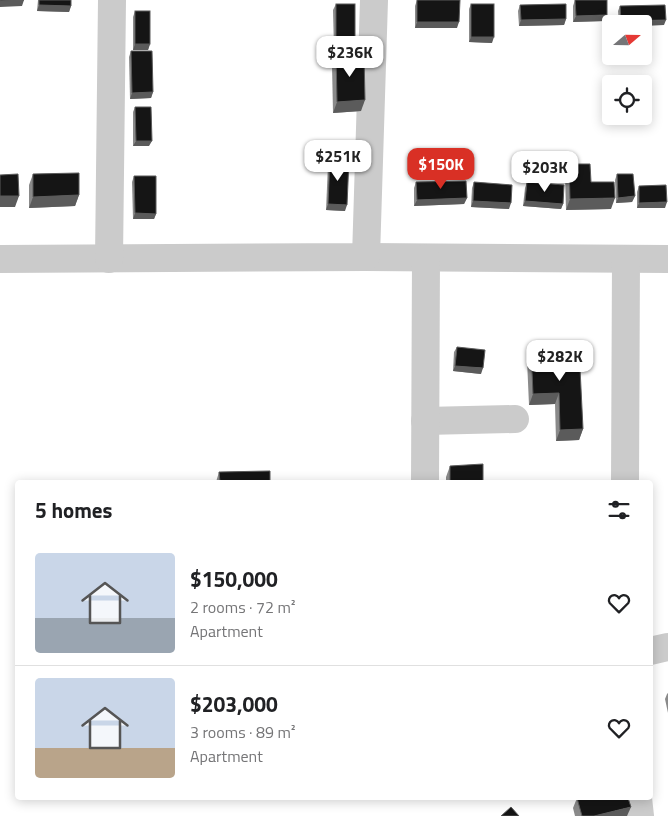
<!DOCTYPE html>
<meta charset="utf-8">
<style>
body{margin:0;font-family:"Titillium Web",sans-serif;background:#f6f6f6;color:#202124;height:100vh;display:flex;flex-direction:column;font-size:19px;white-space:nowrap}
*{box-sizing:border-box;margin:0}
p{font-size:16px;color:#757577}
.icon{flex:none;width:28px;height:28px;fill:none;stroke:currentColor;stroke-width:2;stroke-linecap:round;stroke-linejoin:round}
.map{position:relative;flex:1;overflow:hidden}
.side{position:absolute;left:15px;top:480px;width:638px;height:320px;display:flex;flex-direction:column;background:#fff;border-radius:5px;box-shadow:0 2px 12px #0003}
.side>*{flex:none}
.needle{width:32px;rotate:70deg}
.tools{position:absolute;left:602px;top:15px;display:grid;gap:10px}
.tools a{display:grid;place-items:center;width:50px;height:50px;border-radius:5px;background:#fff;box-shadow:0 2px 12px #0003;font-size:25px}
.price{position:absolute;translate:-50% -42px;padding:0 11px;border-radius:10px;background:#fff;color:#222;font-size:16px;line-height:32px;filter:drop-shadow(0 1px 2px #0008)}
.price::after{content:'';position:absolute;left:50%;top:30px;width:15px;height:11px;margin-left:-8px;background:inherit;clip-path:polygon(0 0,100% 0,50% 100%)}
.price.active{background:#d93025;color:#fff}
ul{padding:0;list-style:none}
li{display:flex;align-items:center;gap:15px;height:125px;padding:0 20px}
li+li{border-top:1px solid #e0e0e0}
li span{display:grid;place-items:center;flex:none;width:140px;height:100px;border-radius:5px;color:#555}
li>.icon{margin-inline-start:auto}
span .icon{width:60px;height:60px;fill:#fffc;stroke-width:1}
li b{font-size:21px}
h2{display:flex;justify-content:space-between;align-items:center;height:60px;padding:0 20px;font-size:21px}
.map>svg:first-child{display:block}
</style>
<div class="map">
<svg width="668" height="816" viewBox="0 0 668 816">
<rect width="100%" height="100%" fill="#fff"/>
<g fill="none" stroke-linecap="round" stroke-linejoin="round">
<g stroke="#cbcbcb" stroke-width="28">
<polyline points="366,257 668,259"/>
<polyline points="0,259 366,257 374,0"/>
<polyline points="109,259 112,0"/>
<polyline points="425,421 515,419"/>
<polyline points="425,482 426,258"/>
<polyline points="625,482 626,259"/>
<polyline points="650,651 668,647"/>
<polyline points="638,798 640,816"/>
</g>
</g>
<g fill="#8a8a8a">
<polygon points="38,0 71,0 71,6 69,12 37,11"/>
<polygon points="417,0 457,28 415,28 415,6"/>
<polygon points="575,0 605,21 573,22 573,6"/>
<polygon points="336,4 355,44 353,50 334,50 333,10"/>
<polygon points="471,4 492,43 469,42 469,9"/>
<polygon points="520,5 566,19 564,25 519,26 518,11"/>
<polygon points="620,6 664,25 644,24 619,24 618,11"/>
<polygon points="135,11 150,44 148,50 133,50 133,17"/>
<polygon points="131,51 153,92 151,98 130,99 129,57"/>
<polygon points="336,54 361,111 333,113 332,65"/>
<polygon points="135,107 149,146 133,146 133,112"/>
<polygon points="330,158 345,211 326,210 328,164"/>
<polygon points="569,164 591,182 611,209 566,210 565,175"/>
<polygon points="33,174 79,195 75,206 29,208 29,185"/>
<polygon points="617,174 635,196 632,202 616,203 615,180"/>
<polygon points="134,176 156,214 154,219 133,219 132,182"/>
<polygon points="416,182 467,198 464,204 414,206 414,188"/>
<polygon points="474,182 509,209 471,207 472,188"/>
<polygon points="527,182 563,204 561,209 523,206 525,188"/>
<polygon points="639,186 665,208 637,208 637,192"/>
<polygon points="457,347 481,374 453,371 454,352"/>
<polygon points="531,349 583,429 579,440 556,441 555,404 529,405 527,360"/>
<polygon points="450,466 483,482 446,482 446,477"/>
<polygon points="219,472 270,482 216,482"/>
<polygon points="668,693 668,713 665,699 667,694"/>
<polygon points="577,798 627,816 575,816 573,808"/>
</g>
<g fill="#5b5b5b">
<polygon points="24,0 22,6 0,7 0,1"/>
<polygon points="39,5 71,6 69,12 37,11"/>
<polygon points="607,15 605,21 573,22 576,16"/>
<polygon points="566,19 564,25 519,26 521,20"/>
<polygon points="666,20 664,25 644,26 644,24 620,24 621,21"/>
<polygon points="417,22 459,22 457,28 415,28"/>
<polygon points="471,37 494,37 492,43 469,42"/>
<polygon points="135,44 150,44 148,50 133,50"/>
<polygon points="336,44 355,44 353,50 334,50"/>
<polygon points="153,92 151,98 130,99 132,93"/>
<polygon points="365,100 361,111 333,113 337,102"/>
<polygon points="136,141 152,141 149,146 133,146"/>
<polygon points="79,195 75,206 29,208 33,197"/>
<polygon points="0,196 19,196 15,207 0,207"/>
<polygon points="635,196 632,202 616,203 618,198"/>
<polygon points="467,198 464,204 414,206 417,200"/>
<polygon points="615,198 611,209 566,210 570,199"/>
<polygon points="473,201 511,203 509,209 471,207"/>
<polygon points="525,201 563,204 561,209 523,206"/>
<polygon points="667,202 665,208 637,208 639,203"/>
<polygon points="328,204 347,205 345,211 326,210"/>
<polygon points="135,213 156,214 154,219 133,219"/>
<polygon points="455,366 483,368 481,374 453,371"/>
<polygon points="559,393 555,404 529,405 533,394"/>
<polygon points="583,429 579,440 556,441 560,430"/>
<polygon points="631,807 627,816 594,816"/>
</g>
<g fill="#151515" stroke="#5b5b5b">
<polygon points="0,0 24,0 0,1"/>
<polygon points="39,0 71,0 71,6 39,5"/>
<polygon points="417,0 460,0 459,22 417,22"/>
<polygon points="575,0 607,0 607,15 576,16"/>
<rect x="336" y="4" width="19" height="40"/>
<rect x="471" y="4" width="23" height="33"/>
<polygon points="566,4 566,19 521,20 520,5"/>
<polygon points="665,5 666,20 621,21 620,6"/>
<rect x="135" y="11" width="15" height="33"/>
<polygon points="131,51 152,51 153,92 132,93"/>
<polygon points="336,54 364,54 365,100 337,102"/>
<polygon points="135,107 151,107 152,141 136,141"/>
<polygon points="330,158 349,159 347,205 328,204"/>
<polygon points="569,164 590,164 591,182 614,182 615,198 570,199"/>
<polygon points="79,173 79,195 33,197 33,174"/>
<polygon points="18,174 19,196 0,196 0,175"/>
<polygon points="617,174 633,174 635,196 618,198"/>
<polygon points="134,176 156,176 156,214 135,213"/>
<polygon points="466,181 467,198 417,200 416,182"/>
<polygon points="474,182 512,185 511,203 473,201"/>
<polygon points="527,182 564,185 563,204 525,201"/>
<polygon points="666,185 667,202 639,203 639,186"/>
<polygon points="457,347 485,350 483,368 455,366"/>
<polygon points="579,348 583,429 560,430 559,393 533,394 531,349"/>
<polygon points="483,464 483,482 450,482 450,466"/>
<polygon points="270,471 270,482 220,482 219,472"/>
<polygon points="577,798 628,798 631,807 594,816 582,816"/>
<polygon points="511,807 519,816 501,816"/>
</g>
</svg>
<div class="tools">
<a><svg class="needle" viewBox="-14 -14 28 28"><path d="M0-13l5 13h-10z" fill="#e53935"/><path d="M0 13l5-13h-10z" fill="#757577"/></svg></a>
<a><svg class="icon" aria-label="locate" viewBox="0 0 24 24"><circle cx="12" cy="12" r="6"/><path d="M12 2v4M12 18v4M2 12h4M18 12h4"/></svg></a>
</div>
<b class="price" style="left:350px;top:78px">$236K</b>
<b class="price" style="left:338px;top:182px">$251K</b>
<b class="price active" style="left:441px;top:190px">$150K</b>
<b class="price" style="left:545px;top:193px">$203K</b>
<b class="price" style="left:560px;top:382px">$282K</b>
<section class="side">
<h2>5 homes<svg class="icon" aria-label="filters" viewBox="0 0 24 24"><path d="M4 7h16M4 17h16"/><circle cx="9" cy="7" r="2"/><circle cx="15" cy="17" r="2"/></svg></h2>
<ul>
<li><span style="background:linear-gradient(#c9d6e8 65%,#9aa5b1 0)"><svg class="icon" aria-label="home" viewBox="0 0 24 24"><path d="M3 11l9-7 9 7M6 9v11h12V9"/></svg></span><div><b>$150,000</b><p>2 rooms · 72 m²</p><p>Apartment</p></div><svg class="icon" aria-label="heart" viewBox="0 0 24 24"><path d="M12 20l-8-8c-3-5 5-10 8-4 3-6 11-1 8 4z"/></svg></li>
<li><span style="background:linear-gradient(#c9d6e8 70%,#b9a48a 0)"><svg class="icon" aria-label="home" viewBox="0 0 24 24"><path d="M3 11l9-7 9 7M6 9v11h12V9"/></svg></span><div><b>$203,000</b><p>3 rooms · 89 m²</p><p>Apartment</p></div><svg class="icon" aria-label="heart" viewBox="0 0 24 24"><path d="M12 20l-8-8c-3-5 5-10 8-4 3-6 11-1 8 4z"/></svg></li>
</ul>
</section>
</div>
